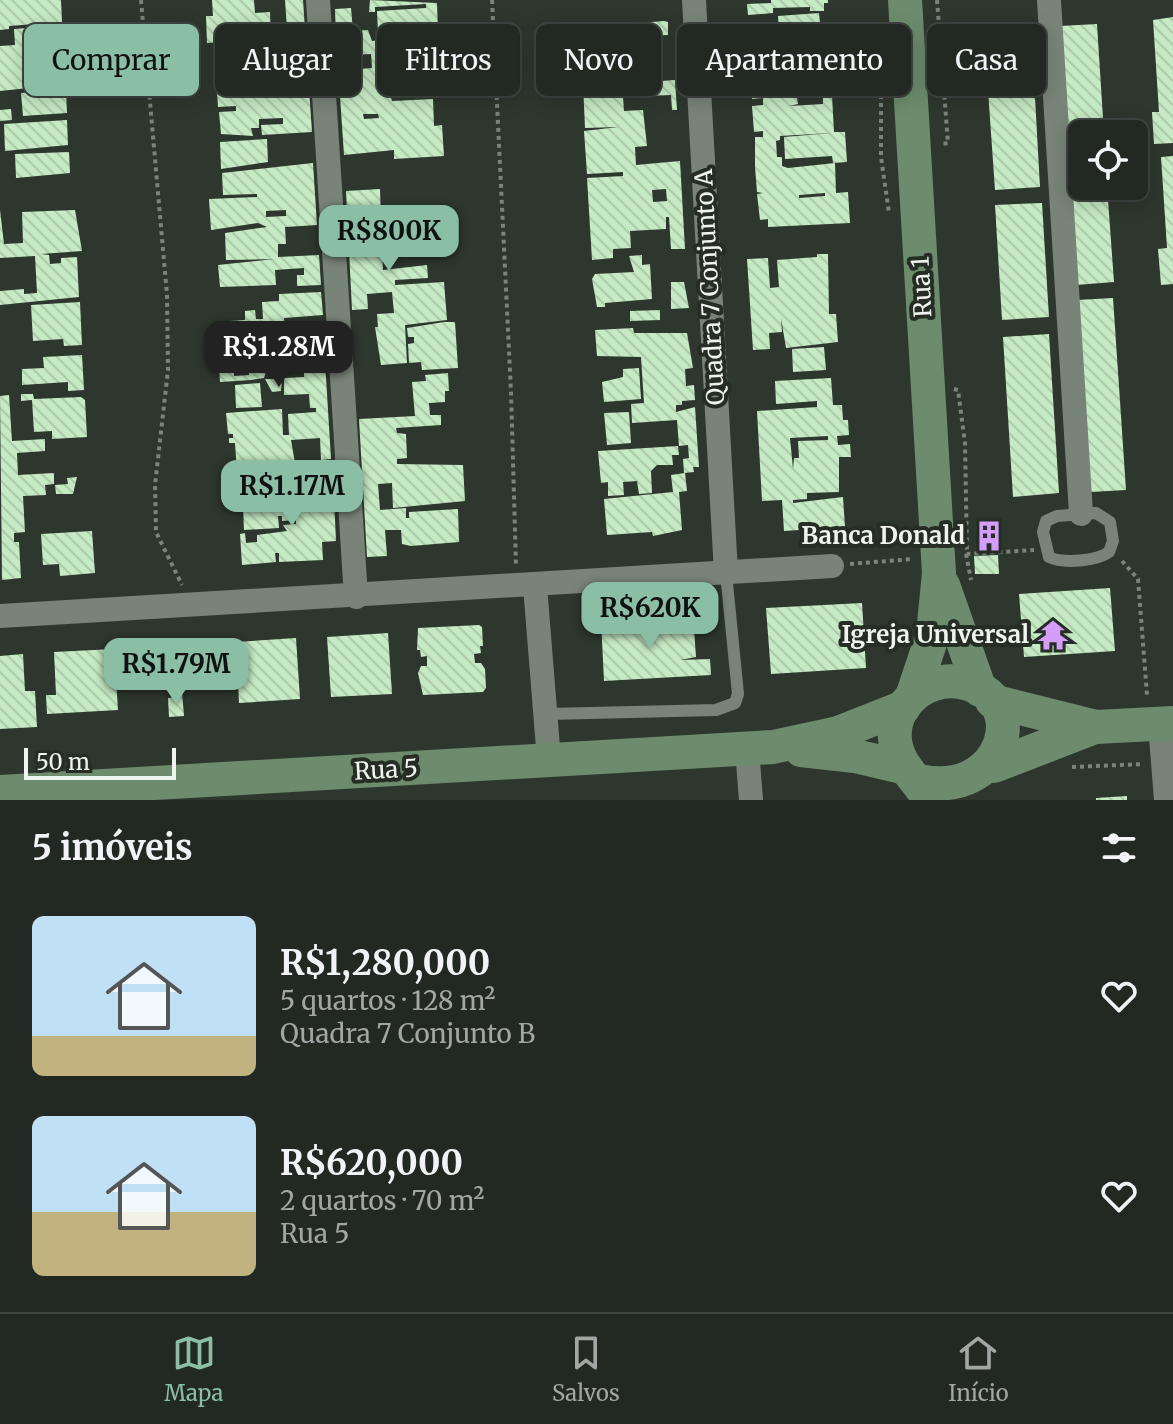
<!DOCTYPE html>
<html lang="pt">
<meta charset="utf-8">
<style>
body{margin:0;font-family:Merriweather,serif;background:#2e352f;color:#f1f3f6;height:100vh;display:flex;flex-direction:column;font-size:30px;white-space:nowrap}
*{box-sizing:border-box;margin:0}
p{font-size:26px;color:#a2a6a5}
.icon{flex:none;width:44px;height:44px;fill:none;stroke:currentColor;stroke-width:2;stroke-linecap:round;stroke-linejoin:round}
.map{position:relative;height:800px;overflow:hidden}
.details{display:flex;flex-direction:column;background:#222922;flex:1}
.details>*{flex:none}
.guide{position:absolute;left:24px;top:24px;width:1126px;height:72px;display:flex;gap:16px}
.tools{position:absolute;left:1068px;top:120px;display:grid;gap:16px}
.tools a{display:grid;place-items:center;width:80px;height:80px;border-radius:12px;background:#222922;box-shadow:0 4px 20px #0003,0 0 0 2px #3f4540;font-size:40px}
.scale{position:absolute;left:24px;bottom:20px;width:152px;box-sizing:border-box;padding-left:8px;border:4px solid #eff4ee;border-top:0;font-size:22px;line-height:28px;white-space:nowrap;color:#eff4ee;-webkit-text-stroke:6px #252d24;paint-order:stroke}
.price{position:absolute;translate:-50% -68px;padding:0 18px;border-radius:16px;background:#8abfa5;color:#111;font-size:26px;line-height:52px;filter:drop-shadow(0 2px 4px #0008)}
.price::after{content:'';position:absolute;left:50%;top:48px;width:24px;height:18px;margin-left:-12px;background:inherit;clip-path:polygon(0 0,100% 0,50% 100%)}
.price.selected{background:#222;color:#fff}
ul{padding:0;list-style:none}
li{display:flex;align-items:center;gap:24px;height:200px;padding:0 32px}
li span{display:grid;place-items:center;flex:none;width:224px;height:160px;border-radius:12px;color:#555}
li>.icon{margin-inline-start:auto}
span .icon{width:96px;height:96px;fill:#fffc;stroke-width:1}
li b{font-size:34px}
h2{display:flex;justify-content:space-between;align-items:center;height:96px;padding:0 32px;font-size:34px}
.tag{padding:0 28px;border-radius:12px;background:#222922;box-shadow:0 4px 20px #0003,0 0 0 2px #3f4540;font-size:28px;line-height:72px}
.tag.selected{background:#8abfa5;color:#111}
.dock{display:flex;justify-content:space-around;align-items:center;height:112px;border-top:2px solid #3f4540;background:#222922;font-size:22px;color:#a2a6a5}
.dock a{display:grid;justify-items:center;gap:4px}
.dock .selected{color:#8abfa5}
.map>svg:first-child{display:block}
</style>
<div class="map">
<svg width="1173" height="800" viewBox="0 0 1173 800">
<defs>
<pattern id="building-back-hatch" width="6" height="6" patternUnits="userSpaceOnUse" patternTransform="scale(2)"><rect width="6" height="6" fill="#c6eac4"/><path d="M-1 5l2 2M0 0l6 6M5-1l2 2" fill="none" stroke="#adcaab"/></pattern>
</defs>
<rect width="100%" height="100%" fill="#2e372e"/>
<g fill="url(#building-back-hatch)" fill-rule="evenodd">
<polygon points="0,0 61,0 62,22 9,26 9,29 0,30"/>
<polygon points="212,0 254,0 255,13 270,12 271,39 207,43 206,16 213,16"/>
<polygon points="285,0 303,0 312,132 262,135 261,125 283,124 283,118 259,119 259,128 251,128 253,136 221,134 219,112 236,111 236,106 218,107 216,77 234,76 234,84 272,82 271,74 277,73 276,43 288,42"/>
<polygon points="370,0 437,3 438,33 378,33 377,11 426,8 426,4 375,7 375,12 369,12"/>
<polygon points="771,0 828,0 828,3 824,3 824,11 810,11 810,7 773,8 773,13 748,15 747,4 771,3"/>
<path d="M 351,8 L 353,31 L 368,30 L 372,41 L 429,34 L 431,65 L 403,66 L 403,62 L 397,63 L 397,67 L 385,67 L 387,98 L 391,98 L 392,101 L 433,99 L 434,126 L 393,131 L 442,125 L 444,156 L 394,159 L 394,150 L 344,155 L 339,82 L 353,82 L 359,77 L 359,69 L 372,68 L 371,54 L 354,55 L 355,69 L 337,70 L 335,9 ZM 363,114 L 378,114 L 379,118 L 364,119 Z"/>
<path d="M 819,13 L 821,33 L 825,33 L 825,41 L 829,41 L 834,132 L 845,132 L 847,162 L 833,163 L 832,156 L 785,159 L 784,137 L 831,133 L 780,136 L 780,140 L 776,141 L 777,157 L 782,157 L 782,166 L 788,168 L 835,163 L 836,193 L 848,192 L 850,223 L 768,227 L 768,219 L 760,220 L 757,194 L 763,193 L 757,192 L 755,167 L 755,137 L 763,137 L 763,131 L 754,132 L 752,106 L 763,105 L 763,98 L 752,99 L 750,75 L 775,74 L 773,48 L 820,45 L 819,41 L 816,41 L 815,35 L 779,37 L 779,43 L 763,44 L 763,50 L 750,51 L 749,36 L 779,34 L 778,16 ZM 823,97 L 823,104 L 789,106 L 798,104 L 797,98 ZM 825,193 L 825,196 L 799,198 L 799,195 Z"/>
<polygon points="1173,17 1173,143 1154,144 1152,112 1159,112 1153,20"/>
<polygon points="664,21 668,22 668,35 629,37 629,24"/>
<polygon points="1097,24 1104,134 1082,134 1082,147 1068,148 1060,26"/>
<polygon points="71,25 73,56 64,56 66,84 0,91 0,46 15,45 14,29"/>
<polygon points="1031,26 1040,187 995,190 987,76 984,76 984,29"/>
<polygon points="630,37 631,57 620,58 619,38"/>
<path d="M 615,38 L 618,84 L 675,80 L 677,110 L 672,110 L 671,95 L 623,97 L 624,111 L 643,110 L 647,146 L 635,147 L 636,165 L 680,161 L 685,249 L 671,249 L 669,217 L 666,217 L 666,229 L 630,231 L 631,248 L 613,249 L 613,258 L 592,260 L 587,178 L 623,176 L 623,172 L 587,174 L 584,131 L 618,127 L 585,128 L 581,40 ZM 666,189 L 667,201 L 653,202 L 652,190 Z"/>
<polygon points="267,48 267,62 275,62 275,68 215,73 214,51"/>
<polygon points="429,68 431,92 400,94 399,70"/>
<polygon points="66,90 67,113 23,116 21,93"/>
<polygon points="11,109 12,120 0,121 0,110"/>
<polygon points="67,120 68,145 5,151 4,124"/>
<polygon points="267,139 268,162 221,169 220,142"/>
<polygon points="69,152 70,173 16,178 15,154"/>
<polygon points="1173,156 1173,284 1161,285 1158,249 1167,248 1161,157"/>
<polygon points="1082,161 1082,186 1107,186 1114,282 1076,285 1069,162"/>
<path d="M 313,163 L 317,225 L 285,227 L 286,244 L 278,244 L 278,257 L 319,255 L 321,285 L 297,286 L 297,275 L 304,275 L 304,268 L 275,270 L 276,285 L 220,287 L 218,265 L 274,259 L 226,260 L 225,233 L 267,227 L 258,223 L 211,230 L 209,199 L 257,197 L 257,194 L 223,195 L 222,173 ZM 286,210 L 286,216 L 266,217 L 266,211 Z"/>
<polygon points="380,189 381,221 417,219 417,226 427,226 427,232 433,231 433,242 382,248 383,270 427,265 428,278 395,280 395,285 444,282 447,320 405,325 407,363 381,365 375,327 378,327 377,314 394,313 392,292 367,294 368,309 352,310 346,191"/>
<polygon points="1042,203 1049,317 1002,320 995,205"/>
<polygon points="0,210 4,244 23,243 22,212 75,210 82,251 41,254 49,255 50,264 61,263 61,258 77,257 79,297 0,305 0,291 24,289 24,294 37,293 35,256 0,258"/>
<polygon points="817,254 828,254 829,314 836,314 838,342 786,348 781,318 782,332 769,333 770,349 753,350 747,259 768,258 770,288 779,287 777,260 817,257"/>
<polygon points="642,255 642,265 650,264 652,299 605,303 605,307 597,307 592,279 595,274 634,272 629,256"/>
<polygon points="671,282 684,282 689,308 671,309"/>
<polygon points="321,292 323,315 284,318 285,328 275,329 276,348 324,345 331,459 321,460 320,438 291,440 296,469 317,468 318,479 291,481 290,470 237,473 235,443 229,443 229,438 233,438 233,434 228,434 226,413 282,409 283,435 289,435 288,414 316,412 316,408 310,408 309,394 284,395 284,378 304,377 304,369 266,372 264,378 251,380 220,382 219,367 234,366 234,376 249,375 248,349 232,350 230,321 245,320 245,311 255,310 256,319 263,319 262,302 279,301 279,294"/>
<polygon points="1113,298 1126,490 1090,492 1077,300"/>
<polygon points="80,302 82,345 64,346 63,339 33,341 31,305"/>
<polygon points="660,310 660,320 630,321 630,311"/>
<polygon points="444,322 455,322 458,368 422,370 421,362 409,363 408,344 414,343 414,337 408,337 407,328"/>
<polygon points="633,328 634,333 687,333 693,368 685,369 686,386 694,385 695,400 682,401 682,405 676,405 676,412 695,407 699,467 693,467 694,472 684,473 683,459 689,458 688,445 679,446 677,420 632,423 631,404 644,403 641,357 597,356 595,330"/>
<polygon points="1049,334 1059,493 1013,497 1003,337"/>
<polygon points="824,347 826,370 793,372 792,349"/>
<polygon points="82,355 84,390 68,391 68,382 22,385 22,369 44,368 43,357"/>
<polygon points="639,368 641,399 604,402 602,382 623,377 623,369"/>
<polygon points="448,373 449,391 445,391 445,402 429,403 430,415 441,415 441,425 396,428 397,433 406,434 407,458 397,459 397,464 463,465 465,501 393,508 392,483 378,484 380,510 406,508 406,518 409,518 409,512 458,509 459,542 411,546 402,544 401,530 385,530 387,556 367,557 359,419 415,416 412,382 426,381 425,375"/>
<path d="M 831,378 L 833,405 L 842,405 L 843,420 L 848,420 L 849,435 L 837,436 L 838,445 L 850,444 L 851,457 L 839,457 L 839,492 L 807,493 L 807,499 L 793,500 L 793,503 L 843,497 L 845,527 L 784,531 L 782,500 L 762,501 L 757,411 L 817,407 L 817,401 L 776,404 L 775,381 ZM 828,436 L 828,440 L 798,441 L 799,458 L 794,458 L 793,469 L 790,438 Z"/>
<polygon points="265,379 282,379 281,391 272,392"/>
<polygon points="260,383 262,407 236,408 235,385"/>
<polygon points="21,394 33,394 34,399 81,397 85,400 87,437 52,439 52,431 34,432 32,400 21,401"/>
<polygon points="9,395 12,441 45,439 45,451 17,453 18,475 54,473 54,484 45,485 46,495 23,496 25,532 14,533 14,542 19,542 21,578 2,580 0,396"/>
<polygon points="629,412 631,443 607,445 604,413"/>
<polygon points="678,446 679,455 672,455 673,465 657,465 651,471 652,493 639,494 637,481 623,482 624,495 608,496 608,482 601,483 598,451"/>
<polygon points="685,473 687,491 679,492 682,530 653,536 652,532 607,535 604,499 673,492 671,475"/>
<polygon points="283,475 283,482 292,482 293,497 242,498 241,477"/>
<polygon points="77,477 73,494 56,494 55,485 68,484 67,478"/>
<polygon points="333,477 336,541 322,542 323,560 279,562 279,553 275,553 276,562 242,565 240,534 245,533 246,543 257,542 257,535 287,531 283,525 296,524 296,520 282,521 282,516 278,516 279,528 244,530 243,507 307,500 303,486 324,484 323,478"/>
<polygon points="997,522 1001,547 980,548 978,524"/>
<polygon points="92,531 95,573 60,576 59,564 43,565 41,534"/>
<polygon points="998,555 999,574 975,574 974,556"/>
<polygon points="1110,588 1115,651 1024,657 1019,594"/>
<polygon points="862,603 866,668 771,674 766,608"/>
<polygon points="677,616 678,630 694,629 696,657 680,660 710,659 711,675 604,681 601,621"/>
<polygon points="479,625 482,627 483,646 480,646 481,653 474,654 475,663 481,663 485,669 486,688 483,692 423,695 418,673 421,666 427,666 427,656 421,657 420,650 417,650 418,628"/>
<polygon points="388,633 392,694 331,697 327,637"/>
<polygon points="296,638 300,699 239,703 236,642"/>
<polygon points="114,649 118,710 47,714 46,695 56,695 54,652"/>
<polygon points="23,654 25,691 35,691 37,727 0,729 0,656"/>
<polygon points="182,692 184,716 169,717 168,698 178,697 177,693"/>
<polygon points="1127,796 1127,800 1096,800 1096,798"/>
</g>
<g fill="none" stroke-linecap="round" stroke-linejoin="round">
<g stroke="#7c837b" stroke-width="4" stroke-dasharray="4 4" stroke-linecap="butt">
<polyline points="141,0 167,295 168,370 155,485 156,532 182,585"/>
<polyline points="492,0 511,392 516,565"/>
<polyline points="937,0 948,143 941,144"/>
<polyline points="881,71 881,157 889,213"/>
<polyline points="954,389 958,390 965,443 967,554 1034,550"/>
<polyline points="966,554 971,580"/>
<polyline points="1122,561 1138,579 1147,695"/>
<polyline points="850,564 913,559"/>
<polyline points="1072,767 1143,764"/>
</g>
<g stroke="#798479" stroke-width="12">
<path d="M 1096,513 L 1110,522 L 1113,541 L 1109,552 C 1097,561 1063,564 1049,557 L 1043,532 L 1046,521 L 1057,516 Z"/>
<polyline points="548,714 716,710 735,703 738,694 726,573"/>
</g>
<g stroke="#798479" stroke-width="24">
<polyline points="318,0 356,597"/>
<polyline points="694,0 726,573"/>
<polyline points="1049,0 1081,514"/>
<polyline points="535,586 549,760"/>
<polyline points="0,616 832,566"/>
<polyline points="1160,724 1166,800"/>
<polyline points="747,749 751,800"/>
</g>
<g stroke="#6d8c6d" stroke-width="34">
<polyline points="905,0 939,573 933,634 913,694"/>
<polyline points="943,585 980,690"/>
<polyline points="992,701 1096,727 1173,723"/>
<polyline points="801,750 855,756 906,768"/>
<polyline points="994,766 1095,727"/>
<path d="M 920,781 C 1005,800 1035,695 960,682 C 923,676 885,710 897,750 C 902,769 920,782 929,800"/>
<polyline points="0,792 773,747 838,733 904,707"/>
</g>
</g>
<defs>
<g id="building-bare" transform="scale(2.4)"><path d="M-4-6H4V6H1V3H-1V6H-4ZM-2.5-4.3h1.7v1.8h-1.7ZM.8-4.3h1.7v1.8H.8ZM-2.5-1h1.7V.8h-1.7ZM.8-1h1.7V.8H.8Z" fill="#d49cfb" stroke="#252d24" stroke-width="2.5" paint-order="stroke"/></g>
<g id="temple-bare" transform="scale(2.4)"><path d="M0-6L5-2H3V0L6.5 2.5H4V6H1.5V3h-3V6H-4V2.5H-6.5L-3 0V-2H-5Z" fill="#d49cfb" stroke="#252d24" stroke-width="2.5" paint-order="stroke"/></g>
</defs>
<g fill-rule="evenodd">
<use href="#building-bare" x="989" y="536"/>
<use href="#temple-bare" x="1053" y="635"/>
</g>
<g text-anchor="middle" stroke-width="8" stroke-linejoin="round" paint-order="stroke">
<g font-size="24" fill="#eff4ee" stroke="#252d24">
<text transform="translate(710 287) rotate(-93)" y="8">Quadra 7 Conjunto A</text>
<text transform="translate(922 287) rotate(-93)" y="8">Rua 1</text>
<text transform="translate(386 770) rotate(-3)" y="8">Rua 5</text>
</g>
<g font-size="24" font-weight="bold" fill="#eff4ee" stroke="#252d24" text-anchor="end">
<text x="965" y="544">Banca Donald</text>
<text x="1029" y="643">Igreja Universal</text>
</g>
</g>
</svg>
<div class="tools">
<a><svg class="icon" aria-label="locate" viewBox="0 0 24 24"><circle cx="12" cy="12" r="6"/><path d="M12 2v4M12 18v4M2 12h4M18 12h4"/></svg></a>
</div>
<div class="scale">50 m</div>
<b class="price" style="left:389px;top:273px">R$800K</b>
<b class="price selected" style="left:279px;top:389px">R$1.28M</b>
<b class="price" style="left:292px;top:528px">R$1.17M</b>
<b class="price" style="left:650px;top:650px">R$620K</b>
<b class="price" style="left:176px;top:706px">R$1.79M</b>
<div class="guide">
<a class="tag selected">Comprar</a>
<a class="tag">Alugar</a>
<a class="tag">Filtros</a>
<a class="tag">Novo</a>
<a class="tag">Apartamento</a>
<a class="tag">Casa</a>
</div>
</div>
<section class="details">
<h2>5 imóveis<svg class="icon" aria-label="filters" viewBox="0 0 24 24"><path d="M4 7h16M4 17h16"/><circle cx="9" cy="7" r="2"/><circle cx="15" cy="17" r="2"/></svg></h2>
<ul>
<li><span style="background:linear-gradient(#bfe0f5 75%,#c2b280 0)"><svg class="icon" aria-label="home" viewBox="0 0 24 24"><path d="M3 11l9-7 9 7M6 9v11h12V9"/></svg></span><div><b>R$1,280,000</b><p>5 quartos · 128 m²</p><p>Quadra 7 Conjunto B</p></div><svg class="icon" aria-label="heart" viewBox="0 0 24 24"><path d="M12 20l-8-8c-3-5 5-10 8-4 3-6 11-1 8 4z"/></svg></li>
<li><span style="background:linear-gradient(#bfe0f5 60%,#c2b280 0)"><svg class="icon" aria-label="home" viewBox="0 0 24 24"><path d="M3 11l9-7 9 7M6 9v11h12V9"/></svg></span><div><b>R$620,000</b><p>2 quartos · 70 m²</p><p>Rua 5</p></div><svg class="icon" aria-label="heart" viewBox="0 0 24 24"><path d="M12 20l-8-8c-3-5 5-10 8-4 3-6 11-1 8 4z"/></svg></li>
</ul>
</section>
<nav class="dock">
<a class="selected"><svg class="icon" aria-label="map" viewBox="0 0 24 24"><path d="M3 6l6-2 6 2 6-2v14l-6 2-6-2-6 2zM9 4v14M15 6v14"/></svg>Mapa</a>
<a><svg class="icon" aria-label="saved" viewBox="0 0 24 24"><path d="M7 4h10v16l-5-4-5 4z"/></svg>Salvos</a>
<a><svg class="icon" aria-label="home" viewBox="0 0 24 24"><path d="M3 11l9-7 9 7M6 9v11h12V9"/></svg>Início</a>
</nav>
